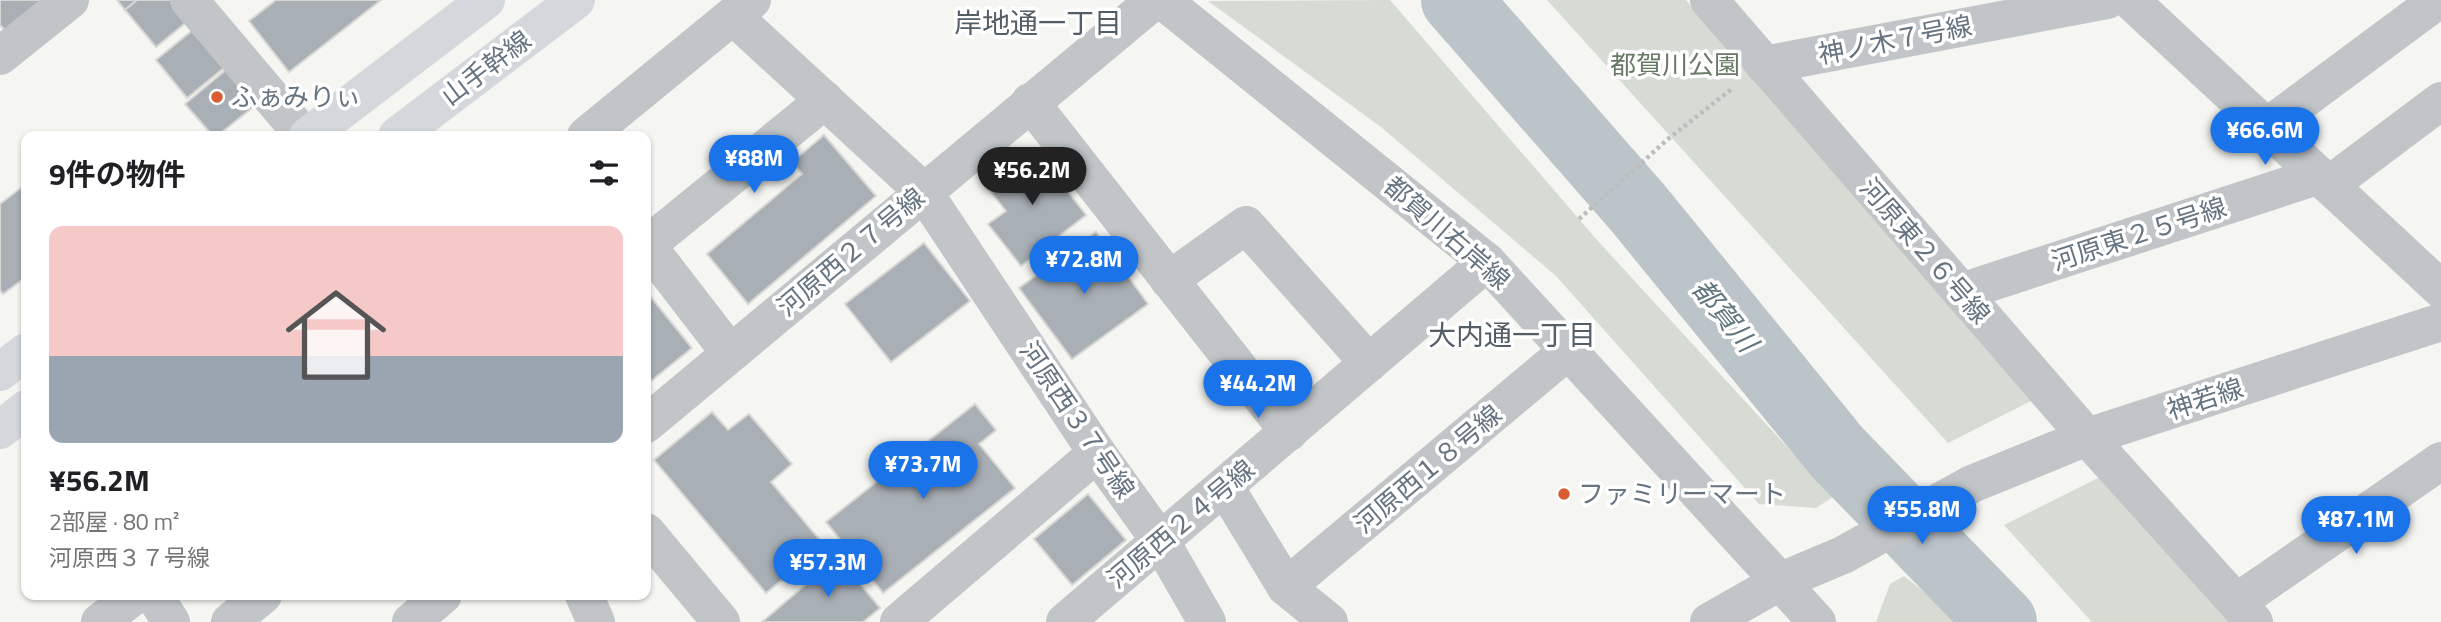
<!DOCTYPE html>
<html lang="ja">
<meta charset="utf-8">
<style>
body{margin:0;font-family:"Titillium Web","Noto Sans JP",sans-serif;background:#f6f6f6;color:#202124;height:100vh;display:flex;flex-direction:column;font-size:26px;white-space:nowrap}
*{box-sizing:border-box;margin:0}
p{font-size:23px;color:#757577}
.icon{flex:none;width:38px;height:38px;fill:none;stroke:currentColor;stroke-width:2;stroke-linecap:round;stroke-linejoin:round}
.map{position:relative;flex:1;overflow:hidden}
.sheet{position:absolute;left:21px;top:131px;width:630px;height:469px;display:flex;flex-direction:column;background:#fff;border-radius:14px;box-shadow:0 2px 5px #0004}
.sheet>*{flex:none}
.price{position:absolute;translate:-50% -60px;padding:0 16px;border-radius:24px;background:#1a73e8;color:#fff;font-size:23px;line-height:46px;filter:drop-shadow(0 2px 4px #0008)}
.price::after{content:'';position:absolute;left:50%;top:42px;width:21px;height:16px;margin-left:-10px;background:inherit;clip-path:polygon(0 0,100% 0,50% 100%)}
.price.on{background:#222;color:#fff}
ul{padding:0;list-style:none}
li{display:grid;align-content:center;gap:14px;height:371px;padding:0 28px}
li+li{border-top:2px solid #e0e0e0}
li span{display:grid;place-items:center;height:217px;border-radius:14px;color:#555}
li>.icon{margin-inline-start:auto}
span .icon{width:126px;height:126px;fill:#fffc;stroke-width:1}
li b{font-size:30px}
h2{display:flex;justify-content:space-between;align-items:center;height:84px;padding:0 28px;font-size:30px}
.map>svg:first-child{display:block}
</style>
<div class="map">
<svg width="2441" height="622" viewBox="0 0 2441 622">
<rect width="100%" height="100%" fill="#f5f5f2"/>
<g fill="#d6dcd3">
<polygon points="1390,0 1597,240 1833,497 1816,508 1759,504 1556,276 1381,127 1208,1"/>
<polygon points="1547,0 1686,0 2033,400 1948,443"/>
<polygon points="2102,476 2230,622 2092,622 2004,525"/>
<polygon points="1904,576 1963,622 1876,622 1890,584"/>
</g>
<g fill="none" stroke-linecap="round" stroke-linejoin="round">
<polyline stroke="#bbc4c9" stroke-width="70" points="1456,0 1638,208 1837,452 2002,622"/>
</g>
<g fill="#a8afb5" stroke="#d7d7d5" stroke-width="2">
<polygon points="0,0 53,0 8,33 0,25"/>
<polygon points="117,0 137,0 125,10"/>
<polygon points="137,0 173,0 189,20 156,47 125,10"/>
<polygon points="276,0 381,0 289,72 249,21"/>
<polygon points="194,29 225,67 187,98 156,60"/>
<polygon points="227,69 257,104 217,136 213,136 185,104"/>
<polygon points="824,135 876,196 748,304 707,254 802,174 792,162"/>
<polygon points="1034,148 1086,215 1021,266 988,224 1006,211 986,186"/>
<polygon points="26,184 26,277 3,294 0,290 0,204"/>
<polygon points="1096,232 1148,304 1072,359 1019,288"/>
<polygon points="924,243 970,301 891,362 845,304"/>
<polygon points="646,291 692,348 646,385"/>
<polygon points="975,404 996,430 979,444 1015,488 883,593 826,522"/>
<polygon points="712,412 728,430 749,414 792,464 771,482 824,545 766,593 654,460"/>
<polygon points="1088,494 1126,540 1072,585 1034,539"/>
<polygon points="838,557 880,608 863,622 762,622"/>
</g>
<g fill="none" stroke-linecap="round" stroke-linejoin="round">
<polyline stroke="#bbbdbf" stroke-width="4.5" stroke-dasharray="3.5 3.5" stroke-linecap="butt" points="1579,219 1668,139 1733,88"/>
<g stroke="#c1c5c8" stroke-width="38">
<polyline points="189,0 304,136"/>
<polyline points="1162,0 1487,262 1817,622"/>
<polyline points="1709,0 2087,437 2254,622"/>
<polyline points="2130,0 2441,289"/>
<polyline points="733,16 923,191 1097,453 1161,542 1207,622"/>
<polyline points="0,56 70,0"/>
<polyline points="1764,65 2107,0"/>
<polyline points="1030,102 1289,432"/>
<polyline points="2267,127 2438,0"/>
<polyline points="586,136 752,0"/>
<polyline points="2329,185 2441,101"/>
<polyline points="646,244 730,353"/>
<polyline points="647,245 825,100"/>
<polyline points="1169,280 1246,225 1369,363"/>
<polyline points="1961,292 2317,176"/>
<polyline points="646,424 1155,0"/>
<polyline points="1225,487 1286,587 1329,622"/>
<polyline points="646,532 721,622"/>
<polyline points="1286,587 1569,350"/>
<polyline points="154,595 171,622"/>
<polyline points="584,595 596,622"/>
<polyline points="2237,602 2441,461"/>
<polyline points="100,622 135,595"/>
<polyline points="230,622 263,595"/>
<polyline points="411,622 443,595"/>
<polyline points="899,622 1097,453"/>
<polyline points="1065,622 1487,262"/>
<polyline points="1709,622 1781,581 1843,555 1972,484 2087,437 2441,322"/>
</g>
<g stroke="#d4d8dc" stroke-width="38">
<polyline points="308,136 486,0"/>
<polyline points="397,136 576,0"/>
<polyline points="0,372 26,352"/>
<polyline points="0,430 26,409"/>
</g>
</g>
<g fill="#d85c2f" stroke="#fff" stroke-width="2.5">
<circle cx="217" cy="97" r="7"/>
<circle cx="1564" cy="494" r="7"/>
</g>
<g text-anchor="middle" stroke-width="7" stroke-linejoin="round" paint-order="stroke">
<g font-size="26" fill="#667481" stroke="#fff">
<text transform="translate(1895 40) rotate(-11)" y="9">神ノ木７号線</text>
<text transform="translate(486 68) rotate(-37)" y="9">山手幹線</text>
<text transform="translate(1447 233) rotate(41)" y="9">都賀川右岸線</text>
<text transform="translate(2139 234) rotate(-18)" y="9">河原東２５号線</text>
<text transform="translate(1925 251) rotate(49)" y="9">河原東２６号線</text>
<text transform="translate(851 252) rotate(-40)" y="9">河原西２７号線</text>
<text transform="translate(2205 399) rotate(-18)" y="9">神若線</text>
<text transform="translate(1077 420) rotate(56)" y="9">河原西３７号線</text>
<text transform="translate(1428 469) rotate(-40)" y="9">河原西１８号線</text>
<text transform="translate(1181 524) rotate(-40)" y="9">河原西２４号線</text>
</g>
<g font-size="26" fill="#687965" stroke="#fff">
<text x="1675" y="74">都賀川公園</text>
</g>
<g font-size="26" fill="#667481" stroke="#fff" text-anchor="start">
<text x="231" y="106">ふぁみりぃ</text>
<text x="1578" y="503">ファミリーマート</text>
</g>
<g font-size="28" fill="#545e67" stroke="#fff">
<text x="1038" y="33">岸地通一丁目</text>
<text x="1512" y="345">大内通一丁目</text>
</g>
<g font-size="28" font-style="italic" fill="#62767e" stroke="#fff">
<text transform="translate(1725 315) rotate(51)" y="10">都賀川</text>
</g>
</g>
</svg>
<b class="price" style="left:2265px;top:167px">¥66.6M</b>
<b class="price" style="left:754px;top:195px">¥88M</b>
<b class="price on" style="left:1032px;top:207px">¥56.2M</b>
<b class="price" style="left:1084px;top:296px">¥72.8M</b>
<b class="price" style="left:1258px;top:420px">¥44.2M</b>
<b class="price" style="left:923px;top:501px">¥73.7M</b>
<b class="price" style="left:1922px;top:546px">¥55.8M</b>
<b class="price" style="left:2356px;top:556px">¥87.1M</b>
<b class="price" style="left:828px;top:599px">¥57.3M</b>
<section class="sheet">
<h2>9件の物件<svg class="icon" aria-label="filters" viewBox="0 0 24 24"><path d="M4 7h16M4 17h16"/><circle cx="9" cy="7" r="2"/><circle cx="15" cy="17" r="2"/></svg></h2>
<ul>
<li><span style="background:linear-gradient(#f6c9c9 60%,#9aa5b1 0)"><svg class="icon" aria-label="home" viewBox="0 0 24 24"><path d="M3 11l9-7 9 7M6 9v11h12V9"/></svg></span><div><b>¥56.2M</b><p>2部屋 · 80 m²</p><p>河原西３７号線</p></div></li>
</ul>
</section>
</div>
